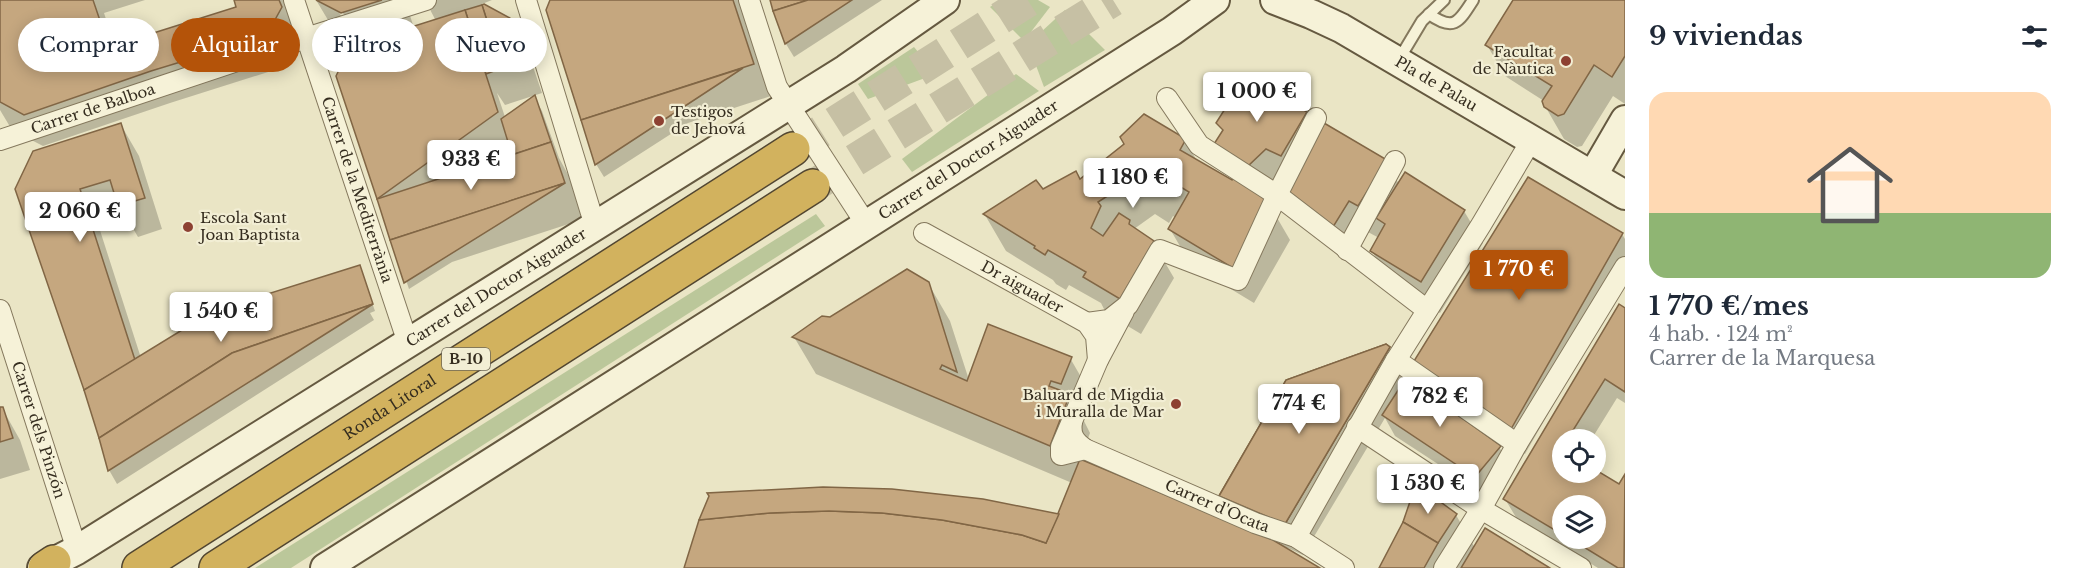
<!DOCTYPE html>
<html lang="es">
<meta charset="utf-8">
<style>
body{margin:0;font-family:"Libre Baskerville",serif;background:#f2f2f3;color:#1f2937;height:100vh;display:flex;flex-direction:column;font-size:22px;white-space:nowrap}
*{box-sizing:border-box;margin:0}
p{font-size:20px;color:#747a83}
.icon{flex:none;width:33px;height:33px;fill:none;stroke:currentColor;stroke-width:2;stroke-linecap:round;stroke-linejoin:round}
.map{position:relative;flex:1;overflow:hidden}
.sheet{display:flex;flex-direction:column;background:#fff;width:450px}
.sheet>*{flex:none}
.guide{position:absolute;left:18px;top:18px;width:570px;height:54px;display:flex;gap:12px}
.controls{position:absolute;left:1552px;top:429px;display:grid;gap:12px}
.controls a{display:grid;place-items:center;width:54px;height:54px;border-radius:50%;background:#fff;box-shadow:0 3px 15px #0003;font-size:30px}
.price{position:absolute;translate:-50% -51px;padding:0 14px;border-radius:6px;background:#fff;color:#222;font-size:20px;line-height:39px;filter:drop-shadow(0 2px 3px #0008)}
.price::after{content:'';position:absolute;left:50%;top:36px;width:18px;height:14px;margin-left:-9px;background:inherit;clip-path:polygon(0 0,100% 0,50% 100%)}
.price.selected{background:#b45309;color:#fff}
ul{padding:0;list-style:none}
li{display:grid;align-content:center;gap:12px;height:318px;padding:0 24px}
li span{display:grid;place-items:center;height:186px;border-radius:18px;color:#555}
li>.icon{margin-inline-start:auto}
span .icon{width:108px;height:108px;fill:#fffc;stroke-width:1}
li b{font-size:26px}
h2{display:flex;justify-content:space-between;align-items:center;height:72px;padding:0 24px;font-size:26px}
.pill{padding:0 21px;border-radius:27px;background:#fff;box-shadow:0 3px 15px #0003;font-size:21px;line-height:54px}
.pill.selected{background:#b45309;color:#fff}
main{display:flex;flex:1;min-height:0}
.map>svg:first-child{display:block}
</style>
<main>
<div class="map">
<svg width="1625" height="568" viewBox="0 0 1625 568">
<rect width="100%" height="100%" fill="#eae5c5"/>
<g fill="#bbc79a">
<polygon points="1000,0 1038,0 1050,7 1024,41 990,7"/>
<polygon points="1065,10 1105,50 1044,87 1028,44"/>
<polygon points="914,47 936,74 868,99 858,84"/>
<polygon points="1016,74 1039,91 912,172 902,159"/>
<polygon points="816,214 825,226 291,568 255,568"/>
</g>
<g fill="#0003" fill-rule="evenodd">
<polygon points="0,0 145,0 104,13 115,46 238,8 236,0 285,0 299,40 284,67 170,103 43,146 12,130 0,110"/>
<path d="M 316,0 L 405,0 L 414,28 L 436,21 L 425,0 L 492,0 L 482,4 L 509,19 L 528,52 L 542,93 L 505,105 L 497,93 L 505,117 L 534,97 L 542,111 L 559,158 L 571,180 L 584,219 L 452,262 L 409,289 L 338,76 L 361,45 L 339,6 L 336,7 L 356,42 L 334,30 ZM 509,139 L 514,156 L 464,172 Z"/>
<polygon points="552,0 739,0 771,96 688,123 604,177 596,164 548,10"/>
<polygon points="772,0 882,0 794,57 786,44"/>
<polygon points="1514,0 1625,0 1625,104 1613,96 1582,146 1577,147 1564,139 1545,106 1544,101 1505,76 1487,45"/>
<polygon points="1306,113 1319,135 1385,161 1399,184 1464,211 1483,243 1440,313 1390,283 1372,251 1379,238 1368,232 1351,258 1303,228 1284,196 1266,197 1218,123"/>
<polygon points="121,125 139,156 162,229 138,237 124,213 97,221 141,358 359,266 375,311 370,313 374,320 117,484 109,470 86,390 17,189"/>
<polygon points="1185,140 1197,161 1269,204 1290,240 1254,303 1191,265 1170,229 1176,218 1173,216 1169,223 1155,214 1134,229 1153,242 1174,278 1141,334 1106,313 1101,303 1069,285 1066,290 1056,284 1053,280 1006,251 985,215 1043,191 1080,181"/>
<polygon points="1622,234 1625,239 1625,280 1525,454 1430,386"/>
<polygon points="928,283 950,321 969,380 1070,358 1092,396 1083,419 1090,433 1080,460 1238,527 1220,496 1389,348 1408,380 1499,447 1511,467 1487,496 1395,436 1385,418 1303,555 1288,548 1287,550 1317,568 686,568 1059,515 1072,483 816,374 794,337 830,319"/>
<path d="M 1625,309 L 1625,403 L 1617,398 L 1591,440 L 1563,440 L 1563,472 L 1596,472 L 1619,486 L 1625,476 L 1625,568 L 1598,568 L 1517,519 L 1505,499 ZM 1563,506 L 1596,506 L 1596,538 L 1563,538 Z"/>
<polygon points="0,408 2,408 20,440 30,470 0,479"/>
<polygon points="1456,515 1475,548 1547,568 1380,568"/>
</g>
<g fill="#c5a77f" stroke="#816645" stroke-width="1.5" fill-rule="evenodd">
<polygon points="0,0 93,0 109,47 236,7 234,0 279,0 282,7 266,36 151,71 24,115 0,102"/>
<polygon points="316,0 382,0 341,13"/>
<polygon points="550,0 733,0 754,64 581,120 546,10"/>
<polygon points="770,0 808,0 773,11"/>
<polygon points="808,0 852,0 785,44 773,11"/>
<polygon points="1513,0 1625,0 1625,56 1612,77 1594,65 1564,114 1558,116 1544,107 1542,101 1552,86 1485,45"/>
<polygon points="484,4 510,18 511,20 489,27 482,5"/>
<polygon points="482,5 502,68 486,74 465,10"/>
<polygon points="465,10 498,112 377,199 336,76 351,46"/>
<polygon points="511,20 525,61 502,68 489,27"/>
<polygon points="743,68 595,165 581,120"/>
<polygon points="1246,76 1307,112 1281,156 1266,149 1248,166 1214,144 1223,130 1216,123"/>
<polygon points="535,95 551,142 512,155 501,119"/>
<polygon points="1144,114 1186,139 1180,150 1232,180 1233,177 1271,203 1233,268 1168,229 1189,192 1176,184 1171,192 1152,181 1148,188 1134,179 1098,202 1101,206 1091,228 1103,236 1119,213 1130,220 1129,224 1154,241 1120,299 1083,277 1086,272 1048,250 1045,255 1034,248 1035,246 983,214 1036,180 1043,189 1076,171 1080,179 1124,144 1120,137"/>
<polygon points="121,123 145,198 118,206 110,180 80,189 135,360 84,390 15,189 33,151"/>
<polygon points="1324,123 1387,160 1358,206 1349,201 1333,227 1283,196"/>
<polygon points="551,142 565,183 390,240 377,199"/>
<polygon points="1405,172 1465,210 1421,282 1370,251 1385,224 1376,218"/>
<polygon points="1528,177 1623,233 1511,429 1414,361"/>
<polygon points="565,183 404,283 390,240"/>
<polygon points="360,265 373,304 232,353 99,438 84,390 213,311"/>
<polygon points="907,269 929,282 957,372 942,365 940,369 967,381 988,324 1072,357 1061,384 1051,381 1049,386 1070,394 1050,446 792,337 822,316 830,317"/>
<polygon points="373,304 108,471 99,438 232,353"/>
<polygon points="1619,304 1625,308 1625,392 1605,379 1567,440 1563,440 1561,448 1563,449 1563,472 1596,472 1596,470 1619,484 1625,474 1624,568 1618,568 1569,538 1596,538 1596,506 1563,506 1563,535 1503,499"/>
<path d="M 1386,344 L 1390,347 L 1285,524 L 1219,496 L 1286,380 ZM 1303,388 L 1333,405 L 1282,490 L 1252,474 Z"/>
<polygon points="1386,344 1390,347 1285,524 1219,496 1286,380"/>
<polygon points="1406,378 1501,446 1475,477 1382,415"/>
<polygon points="0,407 3,407 13,438 0,442"/>
<polygon points="1080,459 1273,540 1320,568 684,568 699,520 770,513 829,511 882,513 942,520 1022,535 1046,543"/>
<polygon points="1416,484 1457,514 1438,543 1403,522"/>
<polygon points="823,487 892,489 983,499 1059,514 1046,543 1022,535 942,520 882,513 829,511 770,513 699,520 709,496 707,493"/>
<polygon points="1403,522 1438,543 1424,568 1379,568"/>
<polygon points="1485,528 1550,568 1461,568"/>
</g>
<g fill="none" stroke-linecap="round" stroke-linejoin="round">
<g stroke="#c6c0a4" stroke-width="33" stroke-dasharray="33 16" stroke-linecap="butt">
<polyline points="793,149 1029,0"/>
<polyline points="813,186 1113,0"/>
</g>
<g stroke="#84785d" stroke-width="14">
<g id="lane">
<path d="M 1429,14 C 1454,32 1459,22 1473,0"/>
<polyline points="1398,61 1422,21 1444,0"/>
</g>
</g>
<g stroke="#84785d" stroke-width="22">
<g id="street">
<path id="s1" d="M 294,0 L 408,343"/>
<polyline points="526,0 595,226"/>
<polyline points="749,0 777,87 866,224"/>
<polyline points="1167,98 1199,145 1277,195 1427,310"/>
<path id="s2" d="M 0,140 L 306,38 L 426,0"/>
<path id="s3" d="M 924,233 L 1087,323 L 1096,336 L 1098,360"/>
<polyline points="1347,250 1395,161"/>
<path id="s4" d="M 0,310 L 77,550"/>
<polyline points="1087,323 1109,320 1128,305 1160,250 1238,280 1277,195 1316,118"/>
<polyline points="1396,360 1517,444"/>
<path id="s5" d="M 1072,422 C 1070,435 1074,441 1085,449 L 1255,523 L 1296,537 L 1344,568"/>
<polyline points="1357,427 1481,509 1581,568"/>
<polyline points="1085,449 1061,455 1061,447 1098,360 1124,311"/>
<polyline points="1296,537 1396,360 1481,225 1532,139"/>
<polyline points="1444,568 1481,509 1517,444 1625,267"/>
</g>
</g>
<g stroke="#655940" stroke-width="32">
<g id="secondary">
<path id="s6" d="M 1275,0 L 1311,14 L 1341,28 L 1625,195"/>
<polyline points="1593,175 1625,120"/>
<path id="s7" d="M 42,568 L 77,550 L 846,69 L 945,0"/>
<path id="s8" d="M 325,568 L 1172,31 L 1215,0"/>
</g>
</g>
<g stroke="#524631" stroke-width="36">
<g id="highway">
<polyline points="45,568 54,562"/>
<path id="s9" d="M 139,568 L 793,149"/>
<polyline points="216,568 813,186"/>
</g>
</g>
<use href="#lane" stroke="#f6f2d8" stroke-width="10"/>
<use href="#street" stroke="#f6f2d8" stroke-width="20"/>
<use href="#secondary" stroke="#f6f2d8" stroke-width="28"/>
<use href="#highway" stroke="#d2b25e" stroke-width="33"/>
</g>
<g fill="#8d4132" stroke="#f2eed4" stroke-width="2">
<circle cx="1566" cy="61" r="6"/>
<circle cx="659" cy="121" r="6"/>
<circle cx="188" cy="227" r="6"/>
<circle cx="1176" cy="404" r="6"/>
</g>
<g text-anchor="middle" stroke-width="4.5" stroke-linejoin="round" paint-order="stroke">
<rect fill="#f2eed4" stroke="#6e6755" stroke-width="1.5" x="442" y="348" width="48" height="22" rx="4.5"/>
<g font-size="14" font-weight="bold" fill="#352d1f">
<text x="466" y="364">B-10</text>
</g>
<g font-size="15" fill="#352d1f" stroke="#f2eed4" text-anchor="end">
<text x="1554" y="57">Facultat<tspan x="1554" dy="17">de Nàutica</tspan></text>
<text x="671" y="117" text-anchor="start">Testigos<tspan x="671" dy="17">de Jehová</tspan></text>
<text x="200" y="223" text-anchor="start">Escola Sant<tspan x="200" dy="17">Joan Baptista</tspan></text>
<text x="1164" y="400">Baluard de Migdia<tspan x="1164" dy="17">i Muralla de Mar</tspan></text>
</g>
<g font-size="15" fill="#352d1f" stroke="#f2eed4">
<text dy="5" stroke="none"><textPath href="#s6" startOffset="182">Pla de Palau</textPath></text>
<text dy="5" stroke="none"><textPath href="#s2" startOffset="98">Carrer de Balboa</textPath></text>
<text dy="5" stroke="none"><textPath href="#s8" startOffset="762">Carrer del Doctor Aiguader</textPath></text>
<text dy="5" stroke="none"><textPath href="#s1" startOffset="200">Carrer de la Mediterrània</textPath></text>
<text dy="5" stroke="none"><textPath href="#s7" startOffset="534">Carrer del Doctor Aiguader</textPath></text>
<text dy="5" stroke="none"><textPath href="#s3" startOffset="112">Dr aiguader</textPath></text>
<text dy="5" stroke="none"><textPath href="#s9" startOffset="298">Ronda Litoral</textPath></text>
<text dy="5" stroke="none"><textPath href="#s4" startOffset="126">Carrer dels Pinzón</textPath></text>
<text dy="5" stroke="none"><textPath href="#s5" startOffset="176">Carrer d'Ocata</textPath></text>
</g>
</g>
</svg>
<div class="controls">
<a><svg class="icon" aria-label="locate" viewBox="0 0 24 24"><circle cx="12" cy="12" r="6"/><path d="M12 2v4M12 18v4M2 12h4M18 12h4"/></svg></a>
<a><svg class="icon" aria-label="layers" viewBox="0 0 24 24"><path d="M12 4l9 5-9 5-9-5zM3 14l9 5 9-5"/></svg></a>
</div>
<b class="price" style="left:1257px;top:123px">1 000 €</b>
<b class="price" style="left:471px;top:191px">933 €</b>
<b class="price" style="left:1133px;top:209px">1 180 €</b>
<b class="price" style="left:80px;top:243px">2 060 €</b>
<b class="price selected" style="left:1519px;top:301px">1 770 €</b>
<b class="price" style="left:221px;top:343px">1 540 €</b>
<b class="price" style="left:1440px;top:428px">782 €</b>
<b class="price" style="left:1299px;top:435px">774 €</b>
<b class="price" style="left:1428px;top:515px">1 530 €</b>
<div class="guide">
<a class="pill">Comprar</a>
<a class="pill selected">Alquilar</a>
<a class="pill">Filtros</a>
<a class="pill">Nuevo</a>
</div>
</div>
<section class="sheet">
<h2>9 viviendas<svg class="icon" aria-label="filters" viewBox="0 0 24 24"><path d="M4 7h16M4 17h16"/><circle cx="9" cy="7" r="2"/><circle cx="15" cy="17" r="2"/></svg></h2>
<ul>
<li><span style="background:linear-gradient(#ffd9b3 65%,#8fb573 0)"><svg class="icon" aria-label="home" viewBox="0 0 24 24"><path d="M3 11l9-7 9 7M6 9v11h12V9"/></svg></span><div><b>1 770 €/mes</b><p>4 hab. · 124 m²</p><p>Carrer de la Marquesa</p></div></li>
</ul>
</section>
</main>
